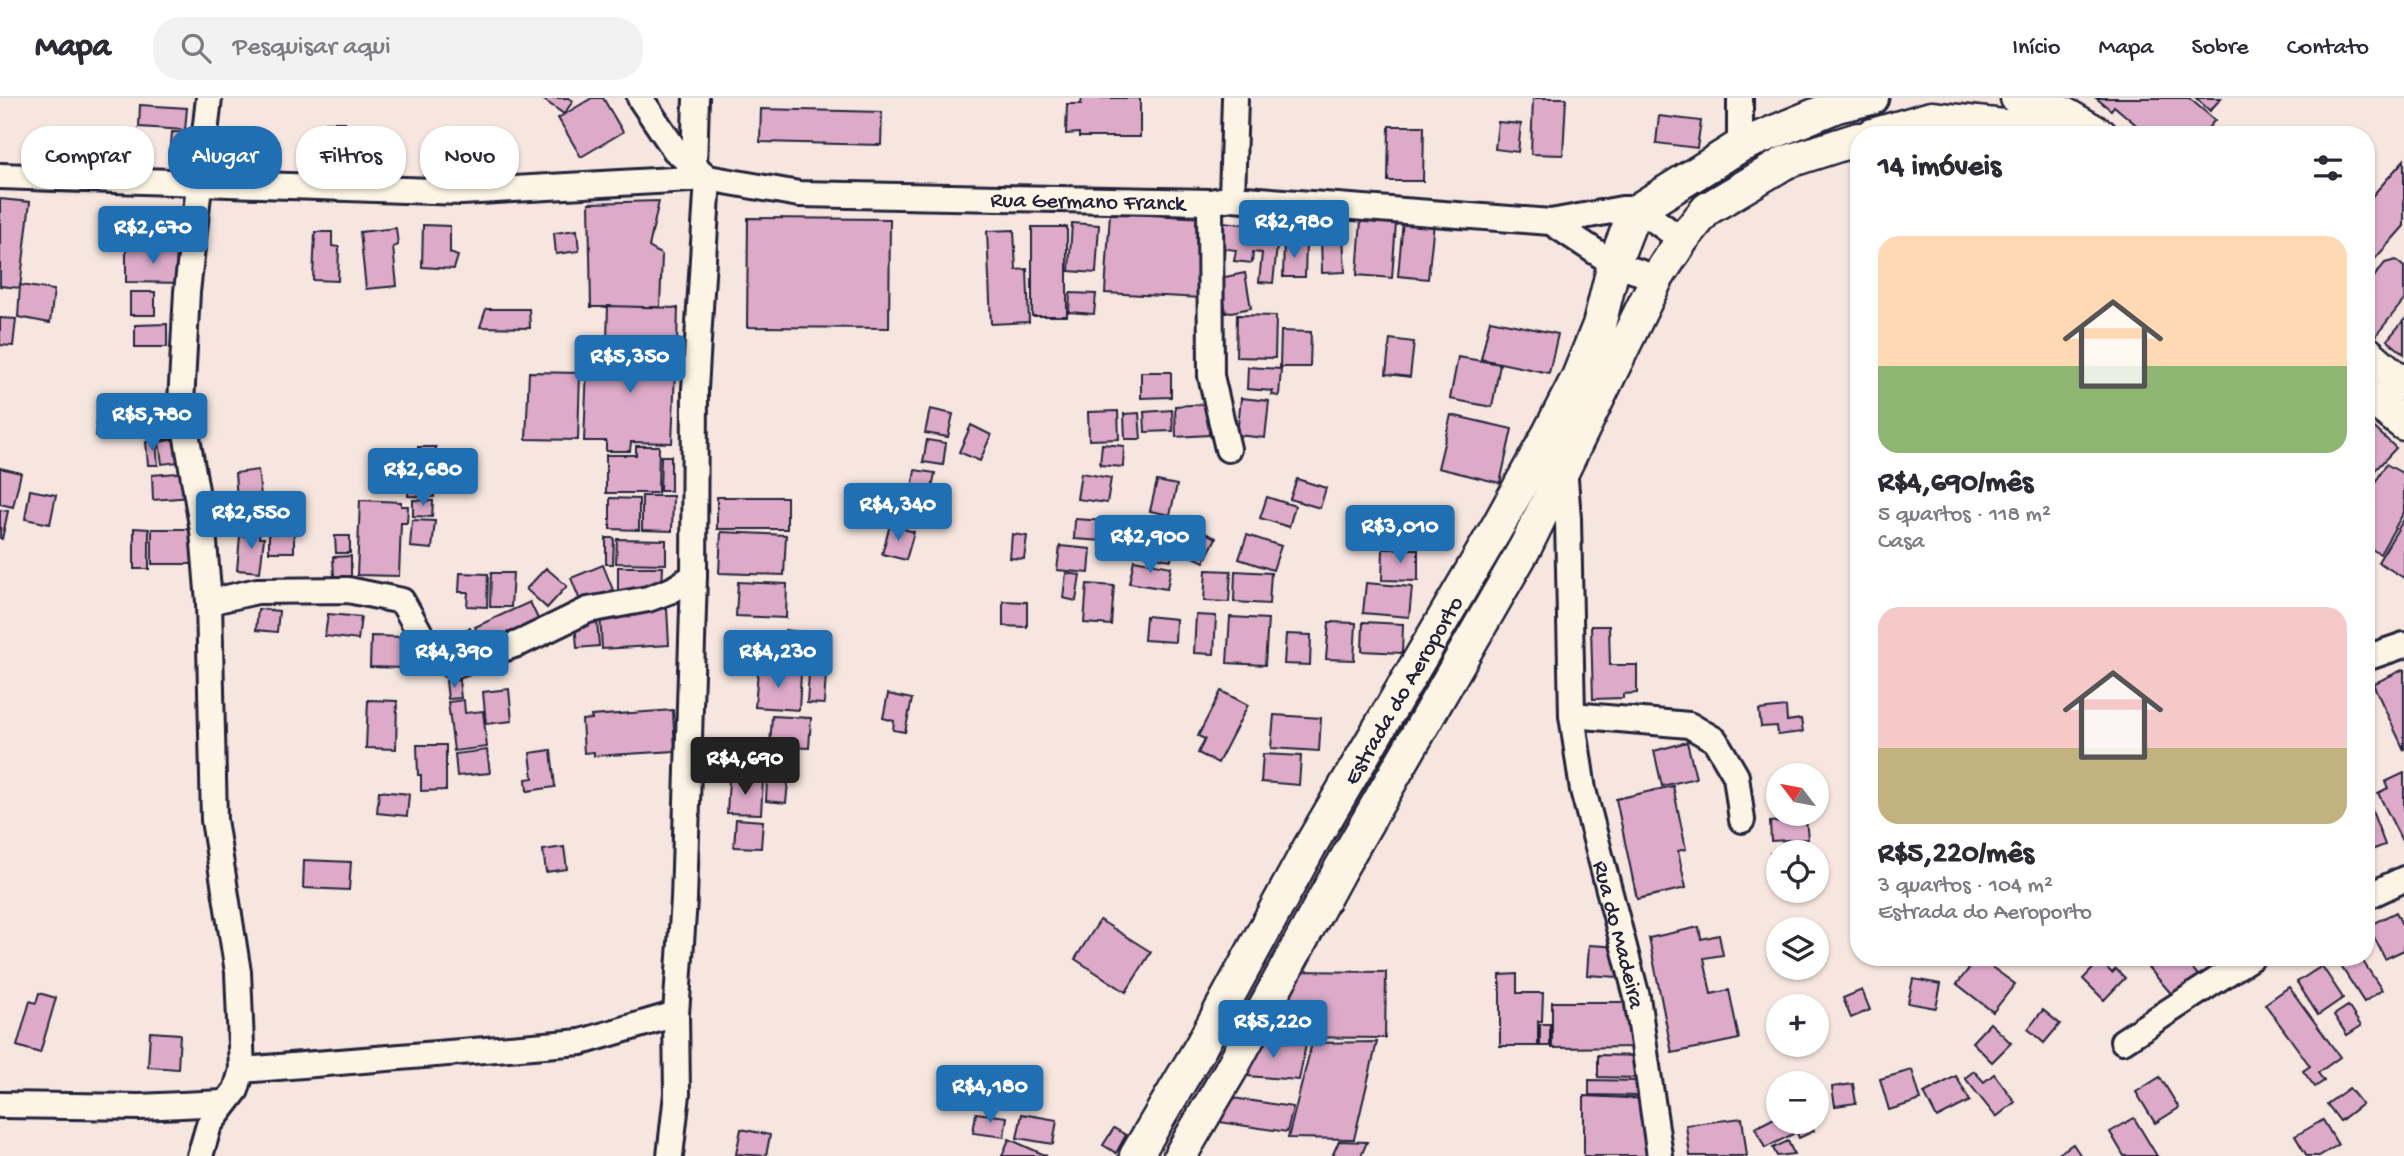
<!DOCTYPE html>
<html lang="pt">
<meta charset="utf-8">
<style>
body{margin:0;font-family:"Gochi Hand",sans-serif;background:#f2f2f3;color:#2b2b33;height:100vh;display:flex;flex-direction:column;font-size:26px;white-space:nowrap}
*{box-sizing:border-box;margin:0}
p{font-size:23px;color:#7c7c81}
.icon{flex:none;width:38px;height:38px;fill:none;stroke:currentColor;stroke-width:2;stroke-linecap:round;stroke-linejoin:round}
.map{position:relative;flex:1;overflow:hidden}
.details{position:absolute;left:1850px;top:28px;width:525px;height:840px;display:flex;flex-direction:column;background:#fff;border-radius:28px;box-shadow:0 2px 5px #0004}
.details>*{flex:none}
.guide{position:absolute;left:21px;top:28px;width:665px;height:63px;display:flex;gap:14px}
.needle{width:46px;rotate:302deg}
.tools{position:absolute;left:1766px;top:665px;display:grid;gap:14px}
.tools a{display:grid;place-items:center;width:63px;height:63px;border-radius:50%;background:#fff;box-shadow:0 2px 5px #0004;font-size:35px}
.price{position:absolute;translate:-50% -60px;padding:0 16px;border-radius:7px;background:#1f6fb2;color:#fff;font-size:23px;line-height:46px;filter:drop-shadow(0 2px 4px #0008)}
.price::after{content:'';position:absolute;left:50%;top:42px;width:21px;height:16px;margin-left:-10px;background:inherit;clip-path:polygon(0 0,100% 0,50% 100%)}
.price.selected{background:#222;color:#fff}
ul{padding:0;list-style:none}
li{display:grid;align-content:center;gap:14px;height:371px;padding:0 28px}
li span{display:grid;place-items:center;height:217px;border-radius:21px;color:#555}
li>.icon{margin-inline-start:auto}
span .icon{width:126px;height:126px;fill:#fffc;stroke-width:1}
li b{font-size:30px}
h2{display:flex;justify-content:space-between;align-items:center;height:84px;padding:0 28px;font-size:30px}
.chip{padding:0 24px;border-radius:28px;background:#fff;box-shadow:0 2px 5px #0004;font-size:24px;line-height:63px}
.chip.selected{background:#1f6fb2;color:#fff}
header{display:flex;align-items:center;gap:42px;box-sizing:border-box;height:98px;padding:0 35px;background:#fff;border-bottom:2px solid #e1e1e2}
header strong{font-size:33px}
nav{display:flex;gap:38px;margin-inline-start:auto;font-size:24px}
.search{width:490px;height:63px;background:#f2f2f3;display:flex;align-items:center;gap:18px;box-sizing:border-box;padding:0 24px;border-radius:28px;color:#7c7c81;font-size:26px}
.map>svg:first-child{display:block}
</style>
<header>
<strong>Mapa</strong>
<div class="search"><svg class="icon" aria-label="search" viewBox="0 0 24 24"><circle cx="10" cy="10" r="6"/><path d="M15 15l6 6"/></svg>Pesquisar aqui</div>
<nav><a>Início</a><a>Mapa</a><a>Sobre</a><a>Contato</a></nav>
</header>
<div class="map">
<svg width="2404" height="1058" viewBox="0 0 2404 1058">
<rect width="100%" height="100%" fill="#f6e6df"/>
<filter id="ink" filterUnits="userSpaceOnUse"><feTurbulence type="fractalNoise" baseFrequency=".0143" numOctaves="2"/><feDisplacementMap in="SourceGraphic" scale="14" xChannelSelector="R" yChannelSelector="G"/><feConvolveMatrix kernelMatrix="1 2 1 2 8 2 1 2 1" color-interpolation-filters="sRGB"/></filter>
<g filter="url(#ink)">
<g fill="#ddabc8" stroke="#22223b" stroke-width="2">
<polygon points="541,0 569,0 573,3 564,16"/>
<polygon points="592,0 603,0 623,34 581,59 558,20"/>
<polygon points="1082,0 1140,0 1140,39 1079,39 1079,35 1066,36 1067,6 1081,6"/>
<polygon points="1533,0 1566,0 1563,57 1531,56"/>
<polygon points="2096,0 2189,0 2215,22 2202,37 2148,37 2114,8 2111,12"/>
<polygon points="2196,0 2221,0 2210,13"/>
<polygon points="140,7 187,10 185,32 139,29"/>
<polygon points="761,11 882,14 881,47 760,44"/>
<polygon points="1659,18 1701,23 1697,50 1656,45"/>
<polygon points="326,24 345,24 345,37 326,36"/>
<polygon points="1498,24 1521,26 1518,54 1495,51"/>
<polygon points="1389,28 1424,28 1423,83 1388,83"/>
<polygon points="172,34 194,35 193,49 171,47"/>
<polygon points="2404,62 2404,128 2366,171 2366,105"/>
<polygon points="0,101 30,104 20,190 0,188"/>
<polygon points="659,103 649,149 662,157 660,209 591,209 589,105"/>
<polygon points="1110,115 1206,120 1202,200 1105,195"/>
<polygon points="748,120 890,121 889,230 747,229"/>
<polygon points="1361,122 1396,125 1392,180 1357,177"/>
<polygon points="1403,122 1434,125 1428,181 1398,178"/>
<polygon points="1223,124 1279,130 1273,185 1259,184 1262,155 1253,154 1252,165 1234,163 1236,152 1220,150"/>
<polygon points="1072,125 1099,127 1096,175 1069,173"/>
<polygon points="423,127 450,128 450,155 458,158 454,171 422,169"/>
<rect x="1032" y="129" width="35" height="89"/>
<polygon points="396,130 398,147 393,149 397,188 366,191 360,134"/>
<polygon points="577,132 579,153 556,156 554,135"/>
<polygon points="1014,132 1016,172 1027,171 1029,224 991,226 987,133"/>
<polygon points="315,134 332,134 332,148 339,149 338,183 313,182"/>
<polygon points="1343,138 1345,174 1322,175 1321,139"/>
<polygon points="1284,144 1306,144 1305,179 1283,179"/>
<polygon points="126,149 176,150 177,165 184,168 184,185 126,184"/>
<polygon points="2396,162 2404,169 2404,202 2374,240 2366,233 2366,189 2385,165"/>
<polygon points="1245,175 1251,210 1226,215 1220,180"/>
<polygon points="20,187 54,192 50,225 18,219"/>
<rect x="130" y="194" width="25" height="23"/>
<polygon points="1070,195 1096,196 1094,216 1069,214"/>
<polygon points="608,208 678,210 677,244 607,243"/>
<polygon points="486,211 529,211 530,230 480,229"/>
<polygon points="1237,217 1276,218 1275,260 1236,259"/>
<polygon points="0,220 16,221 13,248 0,247"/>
<polygon points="1490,222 1558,236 1549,275 1481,261"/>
<polygon points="2404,222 2404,256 2387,242"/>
<polygon points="167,226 167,249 135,249 135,227"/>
<polygon points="1281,233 1311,234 1310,269 1280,269"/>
<polygon points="1390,241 1414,244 1410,279 1386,276"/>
<polygon points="588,245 676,248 672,345 631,344 630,353 606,353 606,343 584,343"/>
<polygon points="1458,259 1500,266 1492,309 1450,301"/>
<polygon points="1248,269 1281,271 1279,298 1272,297 1273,293 1247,291"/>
<polygon points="529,274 580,275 578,342 526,341"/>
<polygon points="1141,274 1171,274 1171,299 1141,300"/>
<polygon points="1241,300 1269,303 1265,340 1237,337"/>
<polygon points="1208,306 1209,337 1176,339 1175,308"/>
<polygon points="930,311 953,316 948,339 925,335"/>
<polygon points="1172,312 1173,333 1145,334 1144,314"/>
<polygon points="1118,313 1119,341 1089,342 1088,314"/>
<polygon points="1139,315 1141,341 1125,341 1124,316"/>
<polygon points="1451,317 1512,331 1500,385 1438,370"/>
<polygon points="2366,322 2396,350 2366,382"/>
<polygon points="127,323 128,337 96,338 96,324"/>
<polygon points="177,327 179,339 159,342 158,330"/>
<polygon points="971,327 991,337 980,363 959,354"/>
<polygon points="183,340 187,363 162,366 159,344"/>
<polygon points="927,342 946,345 943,367 923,364"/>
<polygon points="156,343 158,367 148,367 146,344"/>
<polygon points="1102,346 1124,348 1123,369 1100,367"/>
<polygon points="636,348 659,348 658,395 606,395 606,357 636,357"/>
<rect x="418" y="349" width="18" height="28"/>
<polygon points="661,358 671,358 671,393 660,393"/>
<polygon points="2386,366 2404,376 2404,414 2380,456 2366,448 2366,401"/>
<polygon points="0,370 21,375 13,409 0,406"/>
<polygon points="258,372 261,398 237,401 235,375"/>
<polygon points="915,372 935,375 929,406 910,403"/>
<polygon points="190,374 192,399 153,402 152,377"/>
<polygon points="1081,375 1111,380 1107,405 1077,401"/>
<polygon points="409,381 435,383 434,399 408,398"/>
<polygon points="1297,381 1326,390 1320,410 1290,401"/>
<polygon points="1157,383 1177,387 1170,417 1150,413"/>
<polygon points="30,392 56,397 50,426 25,421"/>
<polygon points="642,398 673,398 672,433 642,432"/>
<rect x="717" y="399" width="70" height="32"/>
<polygon points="1267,399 1295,408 1289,429 1260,420"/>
<polygon points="610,400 639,401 639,432 610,431"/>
<polygon points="360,402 401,404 401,408 408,408 407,425 401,425 399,478 357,477"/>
<polygon points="413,402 433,403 432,419 413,418"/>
<polygon points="0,412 8,413 2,441 0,440"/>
<polygon points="1075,421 1106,423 1104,443 1074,441"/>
<polygon points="2404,421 2404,480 2378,464"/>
<polygon points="412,422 435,423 432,451 410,449"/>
<polygon points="247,427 260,429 259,440 264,440 260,474 237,472 240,438 247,438"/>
<polygon points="890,427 914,434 906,462 882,456"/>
<polygon points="134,430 149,431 149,471 134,471"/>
<polygon points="1149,430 1176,435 1171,462 1144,457"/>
<polygon points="1194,430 1216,440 1204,464 1183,454"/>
<polygon points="152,431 193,431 192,466 152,466"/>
<polygon points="269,431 294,432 294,454 269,454"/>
<polygon points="721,434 786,437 784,477 719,475"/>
<polygon points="1012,436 1027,438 1024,461 1010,460"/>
<polygon points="1247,437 1281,448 1273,472 1239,461"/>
<polygon points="335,438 350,438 350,455 336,455"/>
<polygon points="606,440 614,440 613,466 606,466"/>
<polygon points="617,441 666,442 666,466 616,465"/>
<polygon points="1060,448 1091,451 1089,475 1057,472"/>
<polygon points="1383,451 1418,451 1418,483 1382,482"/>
<polygon points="351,458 351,478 334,478 333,459"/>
<polygon points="1134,462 1171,469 1167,491 1129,485"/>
<polygon points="603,467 613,492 581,505 571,480"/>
<polygon points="618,469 663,469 662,490 618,497"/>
<polygon points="546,470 567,488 547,510 526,491"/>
<polygon points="1206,472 1231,473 1229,504 1204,503"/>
<polygon points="1235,473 1271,475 1269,506 1234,504"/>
<polygon points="460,475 488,476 487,509 467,508 468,494 459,494"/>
<polygon points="491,475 513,475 511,509 490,509"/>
<polygon points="1066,475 1080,477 1076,503 1063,500"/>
<polygon points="738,484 787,486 786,520 736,518"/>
<polygon points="1366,485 1412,489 1409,519 1363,515"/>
<polygon points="1087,486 1114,488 1111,527 1084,525"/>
<polygon points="1003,503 1027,504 1027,529 1003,528"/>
<polygon points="530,504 540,525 485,551 475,529"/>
<polygon points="667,510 669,547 602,551 600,514"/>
<polygon points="258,511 279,513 277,534 256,532"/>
<polygon points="328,516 361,519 358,542 325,538"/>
<polygon points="1196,517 1216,518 1214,556 1194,555"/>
<polygon points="1146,518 1176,521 1175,544 1144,542"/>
<polygon points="1230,519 1268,521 1265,567 1227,565"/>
<polygon points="597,521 599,548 577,550 575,523"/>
<polygon points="1329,524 1356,525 1354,562 1326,561"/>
<polygon points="1363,524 1403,526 1402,555 1362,553"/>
<polygon points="1591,528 1609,528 1610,567 1637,567 1637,595 1623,596 1623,600 1593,601"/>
<polygon points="470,530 478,552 457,559 450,537"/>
<polygon points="785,532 818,536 815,557 783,553"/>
<polygon points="1286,536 1311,537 1310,567 1284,566"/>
<polygon points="371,538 405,539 404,570 370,569"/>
<polygon points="2404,571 2404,652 2373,586"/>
<polygon points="758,572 801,575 799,612 755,609"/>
<polygon points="809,575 826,576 824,606 807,605"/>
<polygon points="459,582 461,600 448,601 446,583"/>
<polygon points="509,591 512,623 486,626 483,594"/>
<polygon points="1221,593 1248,607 1218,665 1198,655 1205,641 1198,638"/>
<polygon points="888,596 912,601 905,634 893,632 894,623 883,620"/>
<polygon points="368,602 397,603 396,651 366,650"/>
<polygon points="464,602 465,615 483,613 487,649 454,653 448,604"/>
<polygon points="1786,609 1787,623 1801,621 1803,634 1778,637 1777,628 1761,629 1759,612"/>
<polygon points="673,612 675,653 594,658 594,654 584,655 582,622 592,621 591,618"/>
<polygon points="1274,617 1321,620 1319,653 1271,650"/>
<polygon points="772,618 811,620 809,650 770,648"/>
<polygon points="1687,644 1696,680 1662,688 1654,653"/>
<polygon points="417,647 446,647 446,692 421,693 421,677 418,677"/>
<polygon points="757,650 790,651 788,679 756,678"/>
<polygon points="487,652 490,675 457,678 455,656"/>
<polygon points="551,652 555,689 527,693 526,681 533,680 530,655"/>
<polygon points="1263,656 1301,658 1299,687 1261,684"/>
<polygon points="2404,675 2404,747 2378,695 2388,690 2385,684"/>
<polygon points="729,681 763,683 761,716 727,715"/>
<polygon points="767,683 788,684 786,705 766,703"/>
<polygon points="1673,688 1686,751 1678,753 1686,790 1637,801 1616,701"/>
<polygon points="379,693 409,696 407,718 377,715"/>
<polygon points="2366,697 2385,747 2366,754"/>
<polygon points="736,721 763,723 761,750 734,749"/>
<polygon points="1806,721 1808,741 1771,743 1770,724"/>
<polygon points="564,749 567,771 546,774 543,752"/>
<polygon points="1770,755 1778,755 1778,783 1771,783"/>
<polygon points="304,762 351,764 349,792 303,790"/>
<polygon points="2396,814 2404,831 2404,852 2385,861 2374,839 2366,843 2366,816 2372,826"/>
<polygon points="1100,822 1151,854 1126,894 1075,861"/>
<polygon points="1699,829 1701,841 1719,837 1723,857 1704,860 1711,896 1729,892 1739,941 1672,955 1649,840"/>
<polygon points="1589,847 1621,849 1618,879 1587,877"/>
<polygon points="1978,859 2015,886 1993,914 1957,886"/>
<polygon points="2139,859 2182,859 2199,878 2175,900"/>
<polygon points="2335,859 2360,859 2382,892 2364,904"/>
<polygon points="2100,863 2112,875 2116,871 2125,880 2104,902 2083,881"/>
<polygon points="2322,868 2343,900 2318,917 2297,884"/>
<polygon points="1288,873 1386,874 1385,940 1287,939"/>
<polygon points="1517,876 1517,895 1543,895 1542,923 1538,923 1538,948 1500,948 1500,877"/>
<polygon points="1913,881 1941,886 1936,910 1908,905"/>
<polygon points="2289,889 2340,959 2318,975 2324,983 2315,989 2303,973 2310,968 2265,906"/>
<polygon points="1862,892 1870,912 1851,920 1843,900"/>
<polygon points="39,895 56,900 40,955 17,948 30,903 36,905"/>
<polygon points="1552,904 1636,904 1636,949 1552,950"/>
<polygon points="2348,908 2361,928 2347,937 2334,917"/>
<polygon points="2043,912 2060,926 2044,945 2028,931"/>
<polygon points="1990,925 2011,945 1992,964 1972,944"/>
<rect x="1540" y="926" width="10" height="22"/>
<polygon points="150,934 180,936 178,971 148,969"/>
<polygon points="1253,940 1306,946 1299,982 1234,977"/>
<polygon points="1377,944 1354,1041 1288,1040 1312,945"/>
<polygon points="1598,957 1641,958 1640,980 1598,979"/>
<polygon points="996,970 1012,972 1010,989 994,987"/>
<polygon points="1912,972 1921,1002 1889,1012 1880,981"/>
<polygon points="1974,973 1984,984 1994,976 2015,1004 1996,1019 1965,980"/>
<polygon points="1956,978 1970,1003 1937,1020 1924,995"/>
<polygon points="2160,979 2179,1010 2155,1025 2136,994"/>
<polygon points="1589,982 1639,983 1639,998 1589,997"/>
<polygon points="1853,986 1856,1005 1835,1008 1832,989"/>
<polygon points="2349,990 2362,1006 2340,1023 2327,1006"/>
<polygon points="1219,998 1293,1009 1287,1034 1206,1022"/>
<polygon points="1584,998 1648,1001 1653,1058 1584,1058"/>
<polygon points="976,1015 1007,1019 1004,1039 973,1035"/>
<polygon points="1022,1016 1057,1022 1053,1046 1017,1040"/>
<polygon points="1778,1018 1778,1024 1787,1024 1793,1036 1765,1050 1755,1030"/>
<polygon points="1742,1020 1747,1058 1690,1058 1686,1027"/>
<polygon points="2134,1020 2157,1058 2124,1058 2110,1034"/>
<polygon points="2323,1022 2338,1047 2319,1058 2307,1058 2295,1038"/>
<polygon points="1792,1024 1810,1024 1814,1033 1799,1040"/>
<polygon points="1114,1030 1126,1037 1116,1055 1103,1047"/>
<polygon points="741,1031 770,1037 766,1058 736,1056"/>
<polygon points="1009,1041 1047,1058 1002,1058"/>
<polygon points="1339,1043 1367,1044 1361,1058 1337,1058 1333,1056"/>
<polygon points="1788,1043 1794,1056 1777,1058 1773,1050"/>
<polygon points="2073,1046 2081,1058 2055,1058"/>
</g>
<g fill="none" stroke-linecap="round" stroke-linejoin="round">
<g stroke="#22223b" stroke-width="30">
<g id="minor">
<polyline points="640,0 675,52 708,80"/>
<polyline points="1740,48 1740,0"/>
<polyline points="694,70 696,0"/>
<path id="s1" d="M 0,78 L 462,94 L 708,80 L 799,96 L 1210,104 L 1232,100 L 1551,124 L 1622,111 L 1639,111 L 1682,142"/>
<polyline points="1232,100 1235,0"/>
<polyline points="1210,104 1211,278 1228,351"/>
<polyline points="1551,124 1614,166 1657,180"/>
<path id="s2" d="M 1564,368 L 1568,421 L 1572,617 L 1583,692 L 1637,899 L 1660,1058"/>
<polyline points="209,504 257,493 348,492 402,503 429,551 453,568 520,545 588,512 648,501 672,492 694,478"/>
<polyline points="2366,560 2404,547"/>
<polyline points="1572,617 1689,627 1715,642 1736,678 1742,722"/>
<polyline points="2366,799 2404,781"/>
<polyline points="2123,943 2252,859"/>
<polyline points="242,972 581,944 676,916"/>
<polyline points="0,1007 139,1009 224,1005"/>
<polyline points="200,1058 209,1027 236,992 242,972 238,874 214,722 209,504 203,433 181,305 187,194 209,0"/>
<polyline points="670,1058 677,996 676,916 684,802 694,478 695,291 708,80"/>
</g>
</g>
<g stroke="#22223b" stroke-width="37">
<g id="major">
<polyline points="2017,0 2063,15 2101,37"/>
<polyline points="1872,37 1931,20 2022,30 2039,37"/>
<polyline points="2366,254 2404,287"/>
<polyline points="2366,296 2404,326"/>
<path id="s3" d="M 1136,1058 L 1200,950 L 1309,750 L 1499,426 L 1548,337 L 1578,279 L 1599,227 L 1614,166 L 1632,120 L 1639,111 L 1740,48 L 1837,8 L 1872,0"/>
<polyline points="1180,1058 1230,973 1339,773 1526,448 1657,180 1682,142 1707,111 1786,64 1858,41"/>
</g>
</g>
<use href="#minor" stroke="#fcf5e5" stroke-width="24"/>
<use href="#major" stroke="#fcf5e5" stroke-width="32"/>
</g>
</g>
<g text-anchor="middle" stroke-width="5" stroke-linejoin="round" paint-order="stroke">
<g font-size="23" fill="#22223b" stroke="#fcf5e5">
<text dy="8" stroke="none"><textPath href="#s1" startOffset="1090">Rua Germano Franck</textPath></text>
<text dy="8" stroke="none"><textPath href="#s3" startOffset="537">Estrada do Aeroporto</textPath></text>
<text dy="8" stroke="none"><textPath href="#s2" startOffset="474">Rua do Madeira</textPath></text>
</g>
</g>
</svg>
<div class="tools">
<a><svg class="needle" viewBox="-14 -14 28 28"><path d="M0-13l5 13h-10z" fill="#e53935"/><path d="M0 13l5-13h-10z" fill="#7c7c81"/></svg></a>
<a><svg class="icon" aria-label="locate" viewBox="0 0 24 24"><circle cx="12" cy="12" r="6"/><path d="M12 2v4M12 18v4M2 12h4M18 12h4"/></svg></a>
<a><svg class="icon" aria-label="layers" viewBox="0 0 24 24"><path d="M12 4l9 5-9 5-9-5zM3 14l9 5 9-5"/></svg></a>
<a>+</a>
<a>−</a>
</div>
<b class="price" style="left:1294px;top:162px">R$2,980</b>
<b class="price" style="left:153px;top:168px">R$2,670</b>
<b class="price" style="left:630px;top:297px">R$5,350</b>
<b class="price" style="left:152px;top:355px">R$5,780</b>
<b class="price" style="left:423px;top:410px">R$2,680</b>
<b class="price" style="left:898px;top:445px">R$4,340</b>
<b class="price" style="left:251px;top:453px">R$2,550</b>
<b class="price" style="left:1400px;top:467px">R$3,010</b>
<b class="price" style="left:1150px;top:477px">R$2,900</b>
<b class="price" style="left:454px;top:592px">R$4,390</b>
<b class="price" style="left:778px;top:592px">R$4,230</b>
<b class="price selected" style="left:745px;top:699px">R$4,690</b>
<b class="price" style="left:1273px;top:962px">R$5,220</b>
<b class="price" style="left:990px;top:1027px">R$4,180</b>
<div class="guide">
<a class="chip">Comprar</a>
<a class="chip selected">Alugar</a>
<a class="chip">Filtros</a>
<a class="chip">Novo</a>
</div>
<section class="details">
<h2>14 imóveis<svg class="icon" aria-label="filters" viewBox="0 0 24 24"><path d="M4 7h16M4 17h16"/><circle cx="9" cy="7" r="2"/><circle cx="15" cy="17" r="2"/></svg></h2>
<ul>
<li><span style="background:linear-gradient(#ffd9b3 60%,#8fb573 0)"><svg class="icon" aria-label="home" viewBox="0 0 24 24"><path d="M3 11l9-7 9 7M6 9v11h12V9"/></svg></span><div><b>R$4,690/mês</b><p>5 quartos · 118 m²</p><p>Casa</p></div></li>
<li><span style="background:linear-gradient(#f6c9c9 65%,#c2b280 0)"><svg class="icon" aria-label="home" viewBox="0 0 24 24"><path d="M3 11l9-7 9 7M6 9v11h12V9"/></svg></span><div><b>R$5,220/mês</b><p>3 quartos · 104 m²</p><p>Estrada do Aeroporto</p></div></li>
</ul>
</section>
</div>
